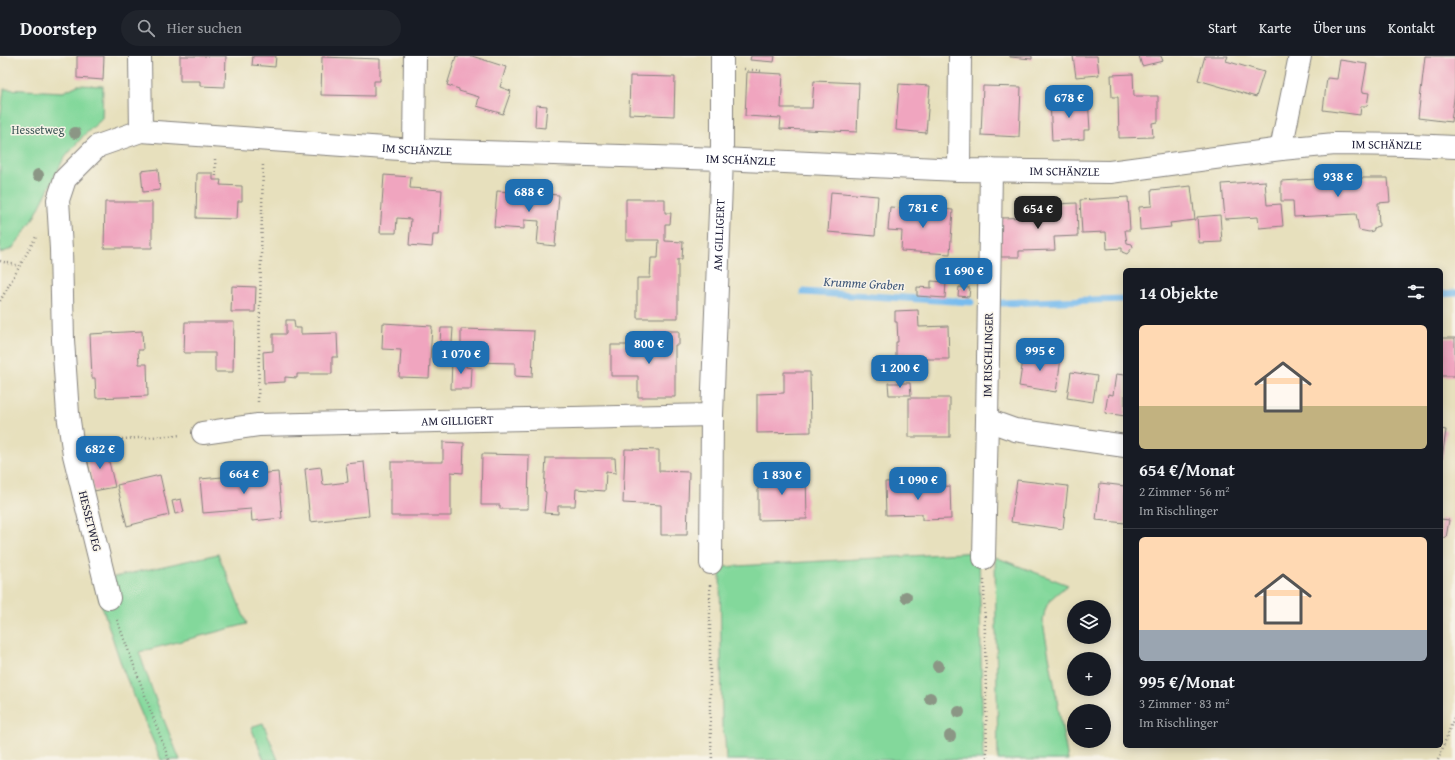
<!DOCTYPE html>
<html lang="de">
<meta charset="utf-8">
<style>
body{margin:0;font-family:"Gentium Book Plus",serif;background:#20242c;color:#f1f3f6;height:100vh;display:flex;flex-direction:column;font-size:15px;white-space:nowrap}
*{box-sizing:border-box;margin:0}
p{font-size:13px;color:#9ea1a6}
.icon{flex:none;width:22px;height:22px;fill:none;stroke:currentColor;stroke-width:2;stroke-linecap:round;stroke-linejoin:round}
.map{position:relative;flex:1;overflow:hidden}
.side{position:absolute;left:1123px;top:212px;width:320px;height:480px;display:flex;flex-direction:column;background:#171b24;border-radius:6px;box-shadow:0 2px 10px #0003}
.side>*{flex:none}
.controls{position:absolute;left:1067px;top:544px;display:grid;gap:8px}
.controls a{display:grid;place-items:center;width:44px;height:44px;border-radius:50%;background:#171b24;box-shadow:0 2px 10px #0003;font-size:20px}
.price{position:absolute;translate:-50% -34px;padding:0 9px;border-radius:8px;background:#1f6fb2;color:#fff;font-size:13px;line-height:26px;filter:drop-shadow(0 1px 2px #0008)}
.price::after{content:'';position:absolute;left:50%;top:24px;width:12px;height:9px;margin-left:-6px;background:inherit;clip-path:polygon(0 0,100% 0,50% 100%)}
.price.active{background:#222;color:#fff}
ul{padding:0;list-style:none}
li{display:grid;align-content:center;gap:8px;height:212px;padding:0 16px}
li+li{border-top:1px solid #363941}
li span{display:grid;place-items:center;height:124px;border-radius:6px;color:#555}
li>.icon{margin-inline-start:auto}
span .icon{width:72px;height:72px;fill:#fffc;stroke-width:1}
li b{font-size:17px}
h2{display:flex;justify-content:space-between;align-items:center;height:48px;padding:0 16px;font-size:17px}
header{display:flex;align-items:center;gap:24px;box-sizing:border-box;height:56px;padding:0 20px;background:#171b24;border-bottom:1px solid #363941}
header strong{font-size:19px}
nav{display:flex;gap:22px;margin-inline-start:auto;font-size:14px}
.search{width:280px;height:36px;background:#20242c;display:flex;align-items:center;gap:10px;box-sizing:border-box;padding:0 14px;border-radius:22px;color:#9ea1a6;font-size:15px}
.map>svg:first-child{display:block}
</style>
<header>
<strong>Doorstep</strong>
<div class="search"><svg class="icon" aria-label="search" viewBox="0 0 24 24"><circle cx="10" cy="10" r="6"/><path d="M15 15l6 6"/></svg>Hier suchen</div>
<nav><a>Start</a><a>Karte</a><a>Über uns</a><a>Kontakt</a></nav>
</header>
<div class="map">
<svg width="1455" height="704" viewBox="0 0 1455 704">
<rect width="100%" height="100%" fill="#f7f3e8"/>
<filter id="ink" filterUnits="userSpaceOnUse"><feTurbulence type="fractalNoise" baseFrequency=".025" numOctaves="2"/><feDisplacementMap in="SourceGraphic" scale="8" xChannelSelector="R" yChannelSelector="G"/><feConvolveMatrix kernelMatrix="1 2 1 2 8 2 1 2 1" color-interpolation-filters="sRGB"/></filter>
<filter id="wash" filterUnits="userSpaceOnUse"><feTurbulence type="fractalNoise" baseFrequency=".012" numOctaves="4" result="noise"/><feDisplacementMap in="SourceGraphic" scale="16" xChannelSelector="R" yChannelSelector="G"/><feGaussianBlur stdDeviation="0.9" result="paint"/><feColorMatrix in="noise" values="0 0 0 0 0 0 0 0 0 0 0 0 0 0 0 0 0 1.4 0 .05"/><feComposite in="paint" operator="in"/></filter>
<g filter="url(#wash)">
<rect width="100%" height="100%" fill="#e7e0bd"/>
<g fill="#83d89b" stroke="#527d6b">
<polygon points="78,29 103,30 102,63 83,80 63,104 32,166 12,193 0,197 0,65 4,33 63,36"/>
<polygon points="979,496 983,704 726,704 725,683 722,671 720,511"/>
<polygon points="218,498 247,568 139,596 155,642 180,704 161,704 123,614 95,529 114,521"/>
<path d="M 995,501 L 1068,529 C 1051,542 1045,545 1043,567 L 1068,704 L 998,704 Z"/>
<polygon points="263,667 278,704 264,704 251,671"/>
</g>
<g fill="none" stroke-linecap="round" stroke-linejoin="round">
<g stroke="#78bcee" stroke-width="7">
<polyline points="803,236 971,246"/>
<polyline points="1441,238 1455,237"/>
<polyline points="1001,247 1125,243"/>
</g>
</g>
<g id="blocks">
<g fill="#f0a5bf">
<polygon points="77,0 104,0 103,24 77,22"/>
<polygon points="180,0 226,0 225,31 200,30 200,25 180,25"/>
<polygon points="253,0 276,0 275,11 252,9"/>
<polygon points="456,0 472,0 506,11 500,31 511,35 503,58 477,50 479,41 459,35 459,33 447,29"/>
<polygon points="751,0 775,0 774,6 750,4"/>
<polygon points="1010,0 1032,0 1032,3 1010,1"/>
<polygon points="1073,0 1097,0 1099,19 1076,21"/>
<polygon points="1139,0 1161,0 1163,5 1142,10"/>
<polygon points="1205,0 1228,0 1226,5 1264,16 1256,41 1198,24"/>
<polygon points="1425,0 1455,0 1455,35 1451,66 1418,62"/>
<polygon points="322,1 380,3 380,25 374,25 374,40 321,39"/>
<polygon points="1340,4 1367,8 1362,36 1369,37 1367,50 1361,50 1360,59 1323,54 1327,22 1337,23"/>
<polygon points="747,16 783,18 781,52 812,52 814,25 859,27 857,76 780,73 781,62 745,60"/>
<polygon points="1133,18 1134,40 1158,40 1158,66 1152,67 1153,81 1119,82 1118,41 1112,41 1111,19"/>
<polygon points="630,20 675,21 674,60 629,58"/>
<polygon points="899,28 930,30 926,77 896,74"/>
<polygon points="983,30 1021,31 1019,81 981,79"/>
<polygon points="1088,42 1090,74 1084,74 1084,83 1052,85 1050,44"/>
<polygon points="536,49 547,50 545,72 535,71"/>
<polygon points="158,113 160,134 143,136 141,115"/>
<polygon points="197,117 213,117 213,124 221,124 220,129 242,130 242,145 238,145 237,163 196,162"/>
<polygon points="384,119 411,121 410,132 442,134 439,179 433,179 432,191 409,189 411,163 397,162 396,177 380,177"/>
<polygon points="1334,122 1388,122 1390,146 1378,147 1379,170 1375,171 1373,175 1369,176 1359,174 1356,158 1294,161 1293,145 1281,145 1281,125"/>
<polygon points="1265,125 1267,149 1281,148 1283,170 1259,172 1258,161 1225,163 1222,128"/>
<polygon points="1191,130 1195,164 1170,167 1171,171 1140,174 1139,151 1152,150 1151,134"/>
<polygon points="497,135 559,139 555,190 537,188 539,165 524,164 524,173 494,171"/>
<polygon points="831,136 878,140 875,180 828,176"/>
<polygon points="1128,141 1130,174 1125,174 1127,187 1132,188 1133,191 1127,198 1122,196 1122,192 1107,193 1106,176 1082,177 1080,144"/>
<polygon points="626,143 665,143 665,157 671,157 670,168 665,168 665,185 683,186 682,203 678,203 678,262 637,262 637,222 650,222 651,202 658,202 659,184 626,184"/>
<polygon points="105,146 152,146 152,192 104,192"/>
<polygon points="1077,147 1078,180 1054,181 1055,194 1019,195 1019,201 1001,201 1000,162 1039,161 1039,158 1054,157 1054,148"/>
<polygon points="904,150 953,154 950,198 901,195 902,175 888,174 890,151 905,152"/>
<polygon points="1220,159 1222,186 1199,187 1197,161"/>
<polygon points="931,225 946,226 945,242 917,240 917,231 931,232"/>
<polygon points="232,230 256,231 255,256 231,256"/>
<polygon points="959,231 970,232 969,241 958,240"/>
<polygon points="918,254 919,271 948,270 949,303 919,303 920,313 896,314 896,286 898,286 897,266 895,266 895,255"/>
<polygon points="286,264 294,264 295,272 301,272 301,278 337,277 338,301 332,301 332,318 297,318 297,322 285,321 285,326 264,327 263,296 273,295 273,278 286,278"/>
<polygon points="185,266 234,266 233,316 215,316 215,297 184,297"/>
<polygon points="383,267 432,270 429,322 399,321 401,294 382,293"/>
<polygon points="441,272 453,272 451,302 439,301"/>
<polygon points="461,273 534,275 532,321 515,320 515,307 472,306 472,293 461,292"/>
<polygon points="142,275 143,294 138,294 139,308 147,308 148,340 96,342 95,322 92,322 90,278"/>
<polygon points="655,275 679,275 679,289 675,289 675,341 638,341 638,320 611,320 611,289 655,289"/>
<rect x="1441" y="282" width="14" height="38"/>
<polygon points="1024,297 1061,303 1056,336 1019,330"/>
<polygon points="452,303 466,303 466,311 472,312 471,333 451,333"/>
<polygon points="784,316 810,316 811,376 757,377 757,338 784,337"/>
<polygon points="1071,316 1097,320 1093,346 1067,342"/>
<polygon points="1116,318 1125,319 1125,360 1105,357 1108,338 1113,339"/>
<polygon points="888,327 910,327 911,339 889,339"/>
<rect x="909" y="342" width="41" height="39"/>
<polygon points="1441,373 1446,374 1442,403 1441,403"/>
<polygon points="443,386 464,387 463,417 451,416 451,460 391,460 391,406 443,406"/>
<polygon points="106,393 115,431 94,435 86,397"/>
<polygon points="625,393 659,394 659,415 689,416 687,479 661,479 661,449 623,447"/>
<polygon points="482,398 529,399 528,453 500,453 500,449 481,449"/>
<polygon points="546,402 615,402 616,417 606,416 605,435 576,433 575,450 558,450 558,458 544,457 546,436 544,435"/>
<polygon points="364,406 369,460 310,466 305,413 321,411 323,429 348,426 346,408"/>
<polygon points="278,416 282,462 252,465 251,453 203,457 200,423"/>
<polygon points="806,416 807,463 758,464 758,417"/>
<polygon points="160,419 169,459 127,470 117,429"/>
<polygon points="1017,424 1068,430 1063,473 1011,466"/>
<polygon points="909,425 910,436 923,435 923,432 950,430 951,463 922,464 922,458 886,459 885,426"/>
<polygon points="1100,427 1125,430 1125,467 1096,464"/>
<polygon points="181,443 184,456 175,458 172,445"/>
<polygon points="1441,463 1449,464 1446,482 1441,482"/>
</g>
</g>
</g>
<g filter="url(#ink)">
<use href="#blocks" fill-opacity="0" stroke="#84817c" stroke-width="1"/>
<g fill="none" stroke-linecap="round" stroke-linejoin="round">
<g stroke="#84817c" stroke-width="24">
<g id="minor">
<polyline points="140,0 141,75"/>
<polyline points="1281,93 1300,0"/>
<polyline points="414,94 415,0"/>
<polyline points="959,114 960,0"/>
<polyline points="991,114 987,364 1015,374 1125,390"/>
<path id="s1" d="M 203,377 L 258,369 L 712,359"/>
<polyline points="984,502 987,364"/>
<path id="s2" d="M 711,507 L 712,359 L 722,103 L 722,0"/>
<path id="s3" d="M 109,542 L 74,399 L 68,358 L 63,284 L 61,193 L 58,144 L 65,123 L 98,90 L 141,75 L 414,94 L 722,103 L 959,114 L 1110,116 L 1281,93 L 1335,88 L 1410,89 L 1455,91"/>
</g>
</g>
<g stroke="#84817c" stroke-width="2.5" stroke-dasharray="1 3" stroke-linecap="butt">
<polyline points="744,13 762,15"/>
<polyline points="215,103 216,121"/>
<polyline points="0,205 19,210"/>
<polyline points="0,245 36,181"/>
<polyline points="258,346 263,107"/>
<polyline points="94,385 181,379"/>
<polyline points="984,524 987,704"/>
<polyline points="710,529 710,661 712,704"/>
<polyline points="117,564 169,704"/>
<polyline points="1438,704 1455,659"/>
</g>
<use href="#minor" stroke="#fff" stroke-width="22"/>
</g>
<g fill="#8b9685">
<circle cx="75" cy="77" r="6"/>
<circle cx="38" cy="119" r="6"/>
<circle cx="906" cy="541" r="6"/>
<circle cx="938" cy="610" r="6"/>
<circle cx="930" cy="642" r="6"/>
<circle cx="959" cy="656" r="6"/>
<circle cx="950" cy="680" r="6"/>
</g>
</g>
<g text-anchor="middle" stroke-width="3" stroke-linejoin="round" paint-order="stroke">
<g font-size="12" fill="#3f5958" stroke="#f7f3e8">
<text x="38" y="78">Hessetweg</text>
</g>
<g font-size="12" fill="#22223b" stroke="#f7f3e8">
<text dy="4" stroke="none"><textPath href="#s3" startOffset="1766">IM SCHÄNZLE</textPath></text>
<text dy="4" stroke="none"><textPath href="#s3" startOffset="794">IM SCHÄNZLE</textPath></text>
<text dy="4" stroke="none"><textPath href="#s3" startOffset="1118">IM SCHÄNZLE</textPath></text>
<text dy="4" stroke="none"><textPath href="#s3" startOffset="1442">IM SCHÄNZLE</textPath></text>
<text dy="4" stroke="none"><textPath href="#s2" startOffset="328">AM GILLIGERT</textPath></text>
<text transform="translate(988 299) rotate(-89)" y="4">IM RISCHLINGER</text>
<text dy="4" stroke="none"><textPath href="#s1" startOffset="255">AM GILLIGERT</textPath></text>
<text transform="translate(90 465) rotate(76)" y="4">HESSETWEG</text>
</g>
<g font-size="13" font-style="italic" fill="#40587a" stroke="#f7f3e8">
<text transform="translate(864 227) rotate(3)" y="5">Krumme Graben</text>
</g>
</g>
</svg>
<div class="controls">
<a><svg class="icon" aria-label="layers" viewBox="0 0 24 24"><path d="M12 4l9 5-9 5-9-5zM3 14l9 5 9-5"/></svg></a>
<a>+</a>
<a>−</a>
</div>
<b class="price" style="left:1069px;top:63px">678 €</b>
<b class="price" style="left:1338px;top:142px">938 €</b>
<b class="price" style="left:529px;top:157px">688 €</b>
<b class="price" style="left:923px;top:173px">781 €</b>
<b class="price active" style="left:1038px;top:174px">654 €</b>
<b class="price" style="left:964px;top:236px">1 690 €</b>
<b class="price" style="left:649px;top:309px">800 €</b>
<b class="price" style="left:1040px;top:316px">995 €</b>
<b class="price" style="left:461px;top:319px">1 070 €</b>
<b class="price" style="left:900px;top:333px">1 200 €</b>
<b class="price" style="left:100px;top:414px">682 €</b>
<b class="price" style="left:244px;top:439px">664 €</b>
<b class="price" style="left:782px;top:440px">1 830 €</b>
<b class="price" style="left:918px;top:445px">1 090 €</b>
<section class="side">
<h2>14 Objekte<svg class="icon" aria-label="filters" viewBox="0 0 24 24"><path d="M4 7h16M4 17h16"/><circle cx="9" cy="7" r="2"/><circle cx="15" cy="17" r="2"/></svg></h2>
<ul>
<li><span style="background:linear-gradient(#ffd9b3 65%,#c2b280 0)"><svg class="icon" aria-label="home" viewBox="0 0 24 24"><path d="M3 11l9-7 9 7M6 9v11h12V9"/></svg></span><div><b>654 €/Monat</b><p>2 Zimmer · 56 m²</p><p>Im Rischlinger</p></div></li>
<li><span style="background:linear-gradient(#ffd9b3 75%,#9aa5b1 0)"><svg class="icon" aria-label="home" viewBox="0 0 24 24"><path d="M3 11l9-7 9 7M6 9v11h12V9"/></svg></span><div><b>995 €/Monat</b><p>3 Zimmer · 83 m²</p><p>Im Rischlinger</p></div></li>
</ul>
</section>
</div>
